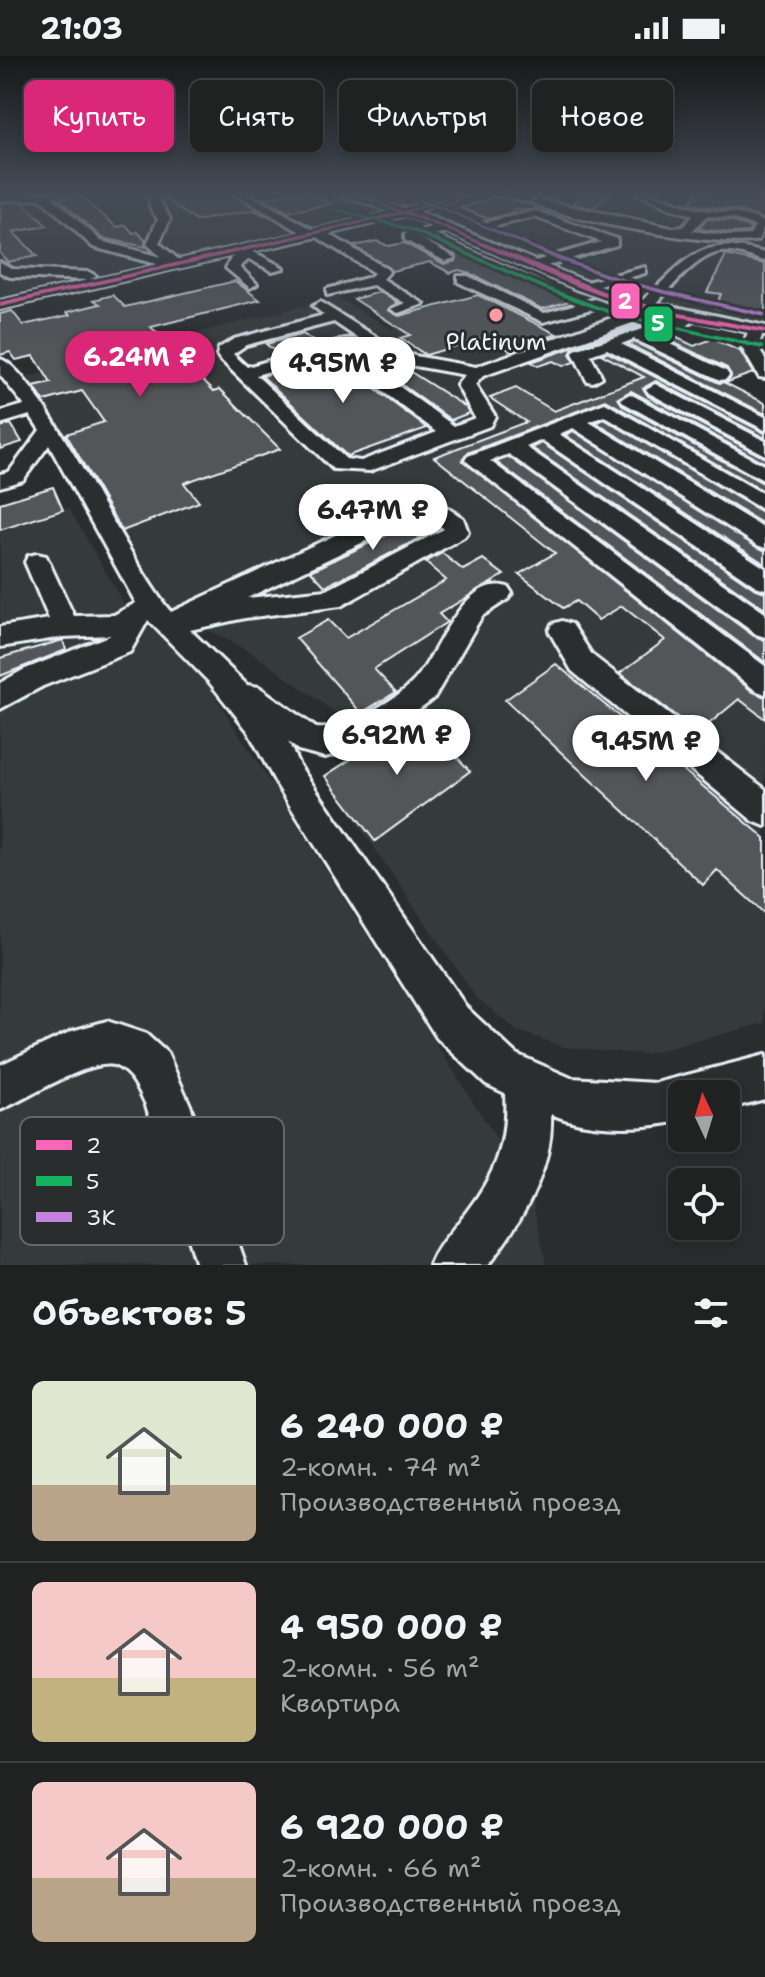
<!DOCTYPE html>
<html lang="ru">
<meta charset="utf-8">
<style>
body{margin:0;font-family:"Shantell Sans",sans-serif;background:#2d2f2f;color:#f1f3f6;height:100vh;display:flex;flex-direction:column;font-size:30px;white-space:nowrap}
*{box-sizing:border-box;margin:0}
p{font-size:26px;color:#a2a4a5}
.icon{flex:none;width:44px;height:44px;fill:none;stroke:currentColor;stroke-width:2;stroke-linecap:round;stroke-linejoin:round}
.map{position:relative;height:1209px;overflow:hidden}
.panel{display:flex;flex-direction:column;background:#202222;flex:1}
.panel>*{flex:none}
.guide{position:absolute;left:24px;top:24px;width:718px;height:72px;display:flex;gap:16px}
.needle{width:52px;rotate:356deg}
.tools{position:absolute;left:668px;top:1024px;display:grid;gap:16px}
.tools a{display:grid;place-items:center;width:72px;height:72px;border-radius:12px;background:#202222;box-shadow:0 4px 12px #0003,0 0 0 2px #3d3f40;font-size:40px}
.price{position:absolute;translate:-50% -68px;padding:0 18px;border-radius:28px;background:#fff;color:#222;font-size:26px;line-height:52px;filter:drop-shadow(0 2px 4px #0008)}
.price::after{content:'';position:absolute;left:50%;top:48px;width:24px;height:18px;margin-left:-12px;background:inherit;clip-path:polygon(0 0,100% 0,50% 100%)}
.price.current{background:#db2777;color:#fff}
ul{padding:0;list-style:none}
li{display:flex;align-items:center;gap:24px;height:200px;padding:0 32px}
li+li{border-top:2px solid #3d3f40}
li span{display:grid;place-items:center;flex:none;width:224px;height:160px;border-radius:12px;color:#555}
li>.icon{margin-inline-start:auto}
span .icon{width:96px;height:96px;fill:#fffc;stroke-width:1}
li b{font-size:34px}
h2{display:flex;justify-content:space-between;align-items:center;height:96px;padding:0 32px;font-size:34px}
.pill{padding:0 28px;border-radius:12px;background:#202222;box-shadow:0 4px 12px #0003,0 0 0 2px #3d3f40;font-size:28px;line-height:72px}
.pill.current{background:#db2777;color:#fff}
.status{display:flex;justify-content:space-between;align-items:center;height:56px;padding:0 40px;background:#202222;direction:ltr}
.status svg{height:22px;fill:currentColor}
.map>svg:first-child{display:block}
</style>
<div class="status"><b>21:03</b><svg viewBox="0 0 49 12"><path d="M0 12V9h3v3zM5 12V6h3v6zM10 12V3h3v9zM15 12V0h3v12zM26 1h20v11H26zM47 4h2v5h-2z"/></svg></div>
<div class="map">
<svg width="765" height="1209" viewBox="0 0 765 1209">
<rect width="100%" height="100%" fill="#2a2d2e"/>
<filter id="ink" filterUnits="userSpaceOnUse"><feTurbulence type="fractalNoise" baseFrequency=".0125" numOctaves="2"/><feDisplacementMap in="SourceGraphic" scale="16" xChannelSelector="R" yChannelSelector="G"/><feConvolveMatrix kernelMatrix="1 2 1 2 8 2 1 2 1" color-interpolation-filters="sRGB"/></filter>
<g filter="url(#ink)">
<g fill="#363a3b">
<polygon points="0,137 450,137 389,155 0,242"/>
<polygon points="475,137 765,137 765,270 640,244 597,229 426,156"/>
<polygon points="336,241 391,273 451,255 536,301 631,266 667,277 751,317 729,327 765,345 765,967 646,998 564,991 516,974 476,941 325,720 376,686 254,598 169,554 118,475 28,321"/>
<polygon points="69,452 125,550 112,564 120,578 151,566 210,632 531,1137 546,1209 0,1209 0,474"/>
</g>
<g fill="#535759" stroke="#e8f1f8" stroke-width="2">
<polygon points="158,137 231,137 267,160 254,154 196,165"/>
<polygon points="298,137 309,137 332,148 288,156 262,142"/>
<polygon points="587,137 611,137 593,152 573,148"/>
<polygon points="698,137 737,137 765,144 765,164 741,155 689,148"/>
<polygon points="79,140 117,171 126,169 133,177 138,176 145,184 146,191 102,182 59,143"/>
<polygon points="497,140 530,148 545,155 514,153 512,157 488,163 461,152"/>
<polygon points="23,146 47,170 13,176 37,200 8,206 0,197 0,147"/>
<polygon points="707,163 731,165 751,172 748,176 731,177 699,173"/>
<polygon points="442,180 508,210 576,243 542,253 469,217 459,214 450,217 430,206 392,215 354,190 377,185 388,190 404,187 444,208 456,205 456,199 428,183"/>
<polygon points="726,199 765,208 765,260 715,252 721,238 707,236"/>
<polygon points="235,225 260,244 151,271 214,335 220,333 280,393 184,427 199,446 122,475 66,378 104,366 82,335 44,345 34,331 51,327 34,300 16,304 10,296 0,299 0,258 12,255 23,269 70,259 67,256 100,248 94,244 113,239 125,251"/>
<polygon points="380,236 398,247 388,254 399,260 478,239 557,278 511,295 486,281 426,299 400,282 410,279 354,243"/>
<polygon points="637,269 641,270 574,291 570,298 574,306 563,310 553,305 538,310 531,306"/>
<polygon points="303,278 317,288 279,299 266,288"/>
<polygon points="669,278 694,290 712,283 740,295 753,317 725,327 765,347 765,358 628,288 634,286 719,327 726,326 731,321 727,312 660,280"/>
<polygon points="607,296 765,377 765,382 656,325 643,332 648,340 765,402 765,407 631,335 618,342 623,350 765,428 765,436 606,344 467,397 462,404 753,636 765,641 765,663 739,643 698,677 620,617 665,584 622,550 598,564 576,545 563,552 519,518 555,497 434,401 526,366 490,342 516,332 554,355 644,321 601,298"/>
<polygon points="330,300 427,372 347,400 262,320"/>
<polygon points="403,311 466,351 469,357 451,364 385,317"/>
<polygon points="604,363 765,458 765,469 596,367"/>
<polygon points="11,368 22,386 0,393 0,371"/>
<polygon points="573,375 765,495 765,508 565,379"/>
<polygon points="542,387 754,532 765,536 765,553 532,392"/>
<polygon points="509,401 754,580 765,584 765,606 496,406"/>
<polygon points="53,431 63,454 0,474 0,447"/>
<polygon points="424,461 439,472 357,515 325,530 311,515"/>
<polygon points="442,497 463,514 483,503 504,519 439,558 447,566 374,613 396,636 361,657 296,582 328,564 346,582 446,524 425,506"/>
<polygon points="63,584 66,594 0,620 0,602"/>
<polygon points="556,608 765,782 765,858 717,814 703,829 505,644"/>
<polygon points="418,659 470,715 375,785 325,720"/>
</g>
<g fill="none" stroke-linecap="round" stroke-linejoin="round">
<g stroke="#e8f1f8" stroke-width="6">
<g id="minor">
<path d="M 61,137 L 52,141 L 101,185 L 161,201 L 147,188 L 158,163 L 150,151 L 150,142 L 144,137 L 155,137 L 170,163 L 159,187 L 179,204 L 302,177 L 234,137 L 246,137 L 314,174 L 394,156 L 332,137 C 356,137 388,154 407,152 C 429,149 447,137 469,137 L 417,155 L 535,205 L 601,186 L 535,161 L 487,172 L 481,169 L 483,167 L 536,155 L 617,183 L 617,189 L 547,210 L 587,226 L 645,211 L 645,217 L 600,230 L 643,244 C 688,202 700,178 765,197 L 765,205 C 751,201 736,194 721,196 C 697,199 673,230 657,247 L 765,270 L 765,280 L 762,279 L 758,292 L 765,303 L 765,322 L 759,321 L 742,292 L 748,276 L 695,264 L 685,271 L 651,279 L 726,315 L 729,319 L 726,323 L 720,324 L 634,283 L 621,288 L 765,361 L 765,374 L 607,293 L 590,299 L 602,321 L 593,326 L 587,325 L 573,297 L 575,294 L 681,261 L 656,255 L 638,265 L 483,320 L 475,329 L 495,360 L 490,370 L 370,415 L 333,413 L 219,302 L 217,299 L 219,292 L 234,283 L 324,259 L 313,250 L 320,246 L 404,298 L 476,311 L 639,252 L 579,234 L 447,176 L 420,182 L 455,202 L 445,205 L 405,184 L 405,178 L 436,171 L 406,159 L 329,178 L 387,213 L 389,216 L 383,223 L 424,248 L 398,257 L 391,253 L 405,247 L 373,229 L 327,239 L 327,233 L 370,221 L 374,217 L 317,181 L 252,195 L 284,212 L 272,215 L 249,203 L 240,211 L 257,228 L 250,232 L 226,212 L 231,202 L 238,198 L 0,253 L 0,245 L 160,209 L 93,191 L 41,143 L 0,144 L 0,138 ZM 334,266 L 393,306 L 465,319 L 457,329 L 475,362 L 454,370 L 346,292 L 357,289 L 357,283 L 345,283 L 247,311 L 233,298 L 246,289 ZM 331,297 L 437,376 L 361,405 L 346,403 L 256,319 Z"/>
<polygon points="496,137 513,137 533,143 528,146"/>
<path d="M 636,137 C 657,136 676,149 697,153 C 720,158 743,154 765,167 L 758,184 C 725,193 560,164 532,146 L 537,143 L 672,172 L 683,171 L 693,159 L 671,153 ZM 706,160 L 732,162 L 755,170 L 750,179 L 731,180 L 692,175 Z"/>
<polygon points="752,137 765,137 765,141 753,139"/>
<polygon points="0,206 13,213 89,216 96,220 89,224 10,221 0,216"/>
<polygon points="458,220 468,220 544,257 595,243 624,254 617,258 595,252 543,266 458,226"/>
<path d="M 0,303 C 38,313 133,515 171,556 L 406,446 L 436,445 L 463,462 L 468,476 L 464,481 L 341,550 L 245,562 L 190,574 L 247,629 L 259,631 L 316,672 C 342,676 396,644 414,625 C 438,600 462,517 508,531 L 512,537 L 508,543 L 482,560 L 434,642 L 369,689 L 325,701 L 298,694 L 288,686 L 299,709 L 467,952 L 516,998 L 571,1022 L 656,1027 L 765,999 L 765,1043 L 726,1053 L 726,1038 L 682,1038 L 682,1064 C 645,1074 586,1074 551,1058 C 554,1113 521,1167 488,1209 L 430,1209 C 437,1190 449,1179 461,1163 C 494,1121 508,1091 505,1037 L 486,1028 L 437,982 L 277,729 L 248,675 L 210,627 L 148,564 L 130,596 L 43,630 L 0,653 L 0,627 L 23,614 L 111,579 L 63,581 L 0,591 L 0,571 L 49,563 L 25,506 L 28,500 L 37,498 L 46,500 L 74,560 L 114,559 L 136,547 L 49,389 L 23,424 L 0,431 L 0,418 L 9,416 L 40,374 L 30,359 L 0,368 L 0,356 L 24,349 L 0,319 ZM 424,457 L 444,473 L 327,534 L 247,542 Z"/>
<polygon points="655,328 765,385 765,399 649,337 646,333"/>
<polygon points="630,338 765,410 765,425 624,347 621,343"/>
<polygon points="605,347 765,439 765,455 604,360 589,366 765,473 765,492 757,489 573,372 559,378 765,512 765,533 756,530 542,384 526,391 765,557 765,581 756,578 509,398 490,405 765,610 765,638 755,634 465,404 468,400"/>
<polygon points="562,565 572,568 592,599 765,733 765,770 753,765 572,615 549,575 552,568"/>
<path d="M 107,965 L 146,978 L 167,997 L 190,1049 L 246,1209 L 196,1209 L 146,1049 C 139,1034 132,1017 116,1010 C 93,1000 25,1044 0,1054 L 0,1009 L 72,975 Z"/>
</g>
</g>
<use href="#minor" fill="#2a2d2e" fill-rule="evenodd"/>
<g stroke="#2a2d2e" stroke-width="6">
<path id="bus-1" d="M 461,137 L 466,137 L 409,156 L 610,238 L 674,256 L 765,273 L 765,277 C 705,266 643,256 586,234 C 524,211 466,179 404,158 L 0,251 L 0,247 L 399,156 L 379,150 L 381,148 L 404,155 Z"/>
</g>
<g stroke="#2a2d2e" stroke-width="6">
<polygon id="bus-2" points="331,151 415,173 547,231 617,257 762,289 765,292 762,293 613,259 543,233 411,175 331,153"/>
</g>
<g stroke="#2a2d2e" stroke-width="6">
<path id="bus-3" d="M 395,137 L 400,137 C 463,156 520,187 582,209 C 641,231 703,243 765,257 L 765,261 L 657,236 L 606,221 L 555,203 L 456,159 Z"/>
</g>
<use href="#bus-1" fill="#fa66b7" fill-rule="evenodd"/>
<use href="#bus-2" fill="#13b361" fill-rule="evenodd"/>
<use href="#bus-3" fill="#c483df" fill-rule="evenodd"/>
</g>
</g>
<linearGradient id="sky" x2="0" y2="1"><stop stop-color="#171919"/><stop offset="0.45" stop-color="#444c57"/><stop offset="1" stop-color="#444c57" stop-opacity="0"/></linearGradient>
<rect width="765" height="306" fill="url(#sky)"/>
<circle fill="#ff9aa2" stroke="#2a2d2e" stroke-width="3" cx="496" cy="259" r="8"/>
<g text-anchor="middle" stroke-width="6" stroke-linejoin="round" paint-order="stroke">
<g font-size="24" fill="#e8f1f8" stroke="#2a2d2e">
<text x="496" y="294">Platinum</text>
</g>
</g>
<rect x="20" y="1061" width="264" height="128" rx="12" fill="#2a2d2e" stroke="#63686b" stroke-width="2"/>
<rect x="36" y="1084" width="36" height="10" fill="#fa66b7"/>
<rect x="36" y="1120" width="36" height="10" fill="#13b361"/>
<rect x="36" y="1156" width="36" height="10" fill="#c483df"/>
<g font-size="22" fill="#e8f1f8">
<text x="86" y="1097">2</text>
<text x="86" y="1133">5</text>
<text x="86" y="1169">3К</text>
</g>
<g stroke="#2a2d2e" stroke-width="3">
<rect x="610" y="226" width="31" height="38" rx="8" fill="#fa66b7"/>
<rect x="643" y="249" width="31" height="38" rx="8" fill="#13b361"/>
</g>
<g font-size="22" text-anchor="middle" font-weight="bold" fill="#fff">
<text x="625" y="253">2</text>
<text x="658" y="275">5</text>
</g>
</svg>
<div class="tools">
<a><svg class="needle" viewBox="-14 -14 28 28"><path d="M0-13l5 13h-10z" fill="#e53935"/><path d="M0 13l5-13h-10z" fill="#a2a4a5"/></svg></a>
<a><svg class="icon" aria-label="locate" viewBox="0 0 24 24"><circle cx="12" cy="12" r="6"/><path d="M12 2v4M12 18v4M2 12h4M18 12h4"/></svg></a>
</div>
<b class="price current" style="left:140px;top:343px">6.24M ₽</b>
<b class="price" style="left:343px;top:349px">4.95M ₽</b>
<b class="price" style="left:373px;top:496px">6.47M ₽</b>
<b class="price" style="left:397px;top:721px">6.92M ₽</b>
<b class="price" style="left:646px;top:727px">9.45M ₽</b>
<div class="guide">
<a class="pill current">Купить</a>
<a class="pill">Снять</a>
<a class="pill">Фильтры</a>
<a class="pill">Новое</a>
</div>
</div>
<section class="panel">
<h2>Объектов: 5<svg class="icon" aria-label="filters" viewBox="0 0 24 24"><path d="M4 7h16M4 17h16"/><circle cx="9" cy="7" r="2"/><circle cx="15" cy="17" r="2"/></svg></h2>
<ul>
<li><span style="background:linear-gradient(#dfe7d0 65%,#b9a48a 0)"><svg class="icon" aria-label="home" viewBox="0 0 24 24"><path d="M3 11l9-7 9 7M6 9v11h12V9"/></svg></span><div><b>6 240 000 ₽</b><p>2-комн. · 74 m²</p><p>Производственный проезд</p></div></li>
<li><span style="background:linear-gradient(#f6c9c9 60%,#c2b280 0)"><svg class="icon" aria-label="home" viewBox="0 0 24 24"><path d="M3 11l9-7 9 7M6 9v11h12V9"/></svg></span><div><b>4 950 000 ₽</b><p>2-комн. · 56 m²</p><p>Квартира</p></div></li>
<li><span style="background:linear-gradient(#f6c9c9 60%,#b9a48a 0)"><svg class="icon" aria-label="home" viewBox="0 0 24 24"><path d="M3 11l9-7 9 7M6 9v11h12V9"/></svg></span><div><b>6 920 000 ₽</b><p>2-комн. · 66 m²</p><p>Производственный проезд</p></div></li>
</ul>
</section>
